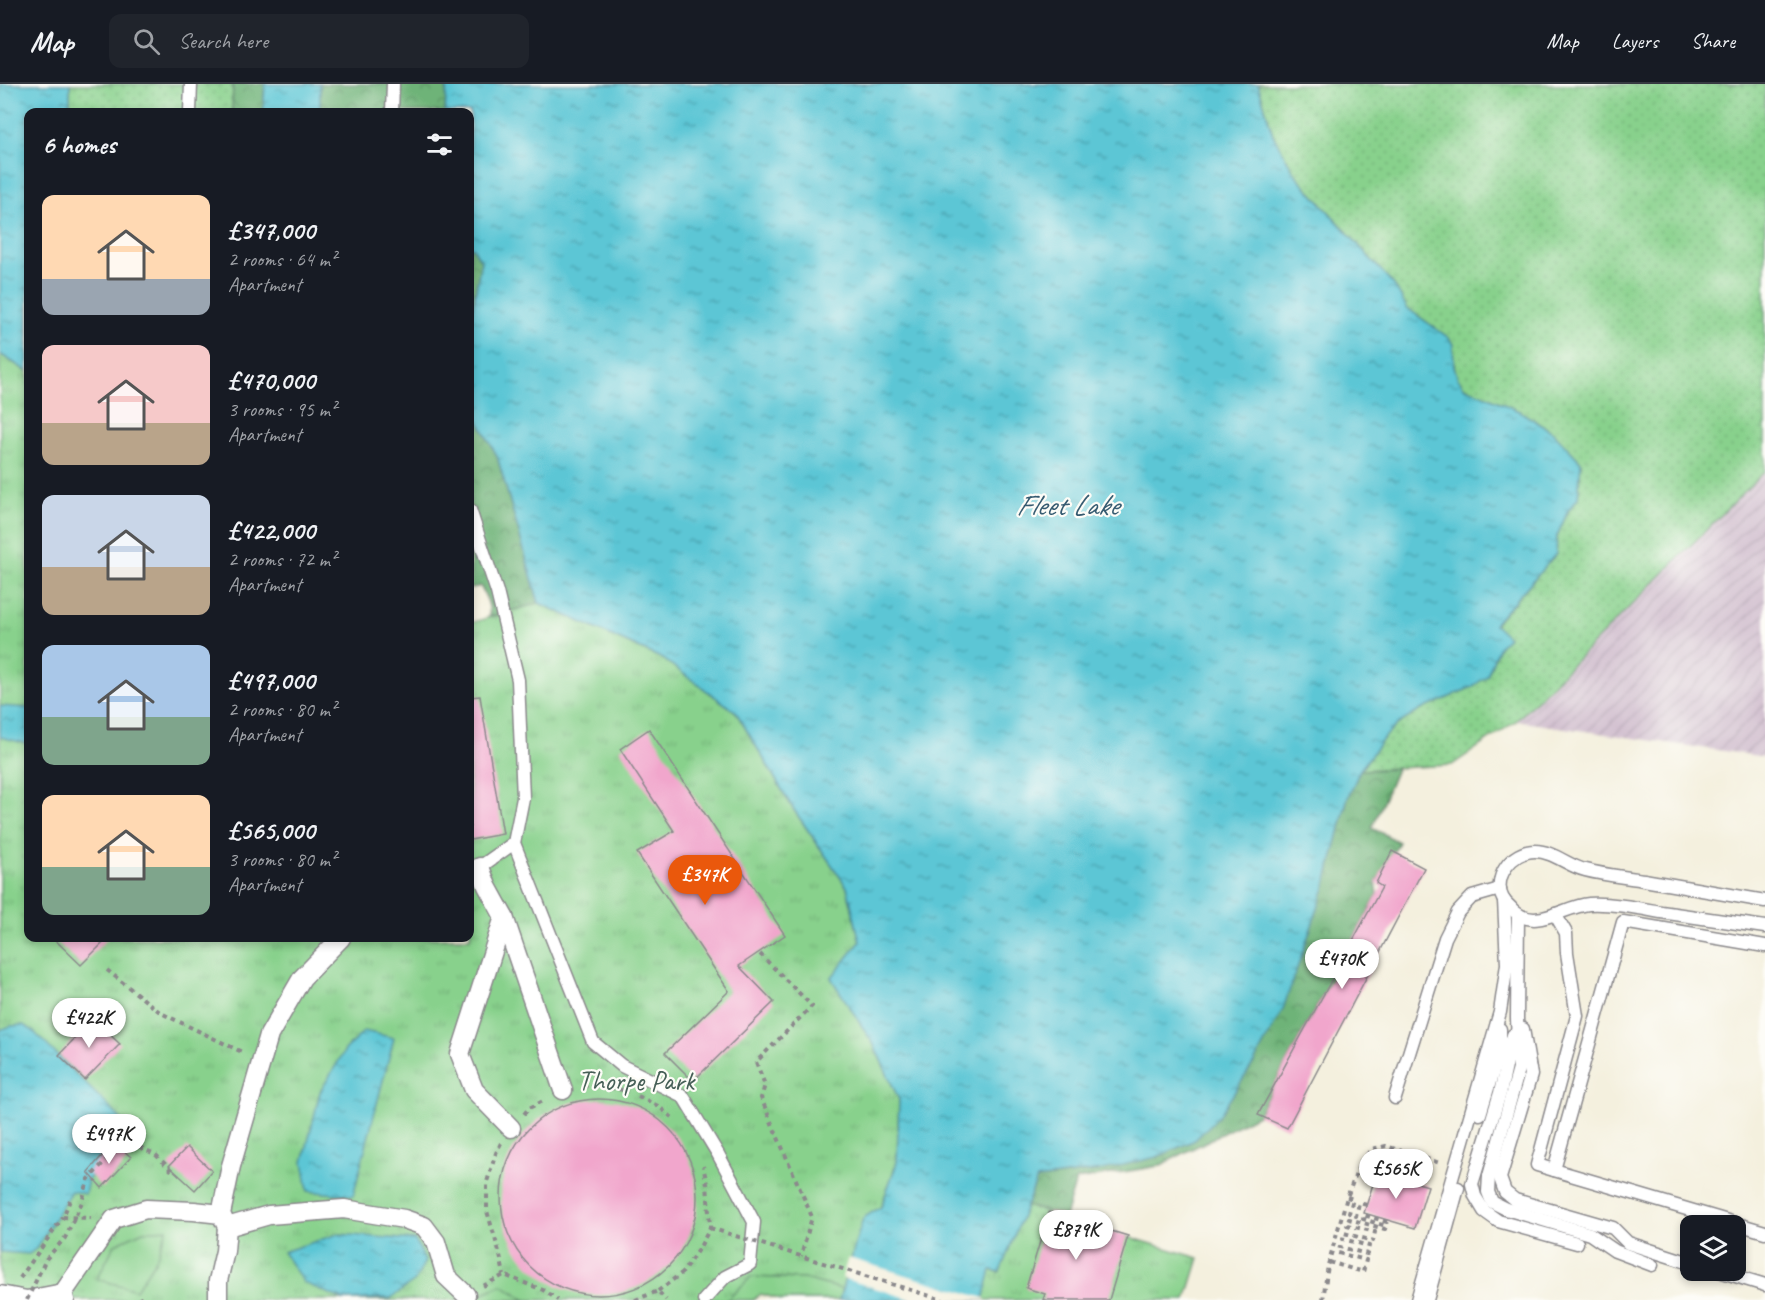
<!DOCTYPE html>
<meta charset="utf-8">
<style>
body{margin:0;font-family:Caveat,sans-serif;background:#20242c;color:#f1f3f6;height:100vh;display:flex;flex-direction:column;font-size:22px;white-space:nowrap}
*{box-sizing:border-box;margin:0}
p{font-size:20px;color:#9ea1a6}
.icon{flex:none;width:33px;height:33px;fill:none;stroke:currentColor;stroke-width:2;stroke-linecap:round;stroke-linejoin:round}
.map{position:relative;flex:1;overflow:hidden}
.drawer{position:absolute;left:24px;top:24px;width:450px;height:834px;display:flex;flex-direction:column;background:#171b24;border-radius:12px;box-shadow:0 3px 9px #0003}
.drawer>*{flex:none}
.fabs{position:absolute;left:1680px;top:1131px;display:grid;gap:12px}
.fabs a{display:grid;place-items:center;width:66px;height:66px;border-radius:12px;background:#171b24;box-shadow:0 3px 9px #0003;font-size:30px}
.price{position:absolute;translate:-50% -51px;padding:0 14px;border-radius:21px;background:#fff;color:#222;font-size:20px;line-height:39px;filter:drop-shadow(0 2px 3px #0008)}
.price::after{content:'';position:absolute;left:50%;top:36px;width:18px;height:14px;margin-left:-9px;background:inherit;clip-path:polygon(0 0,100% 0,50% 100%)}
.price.on{background:#ea580c;color:#fff}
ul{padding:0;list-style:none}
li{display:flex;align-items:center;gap:18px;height:150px;padding:0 18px}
li span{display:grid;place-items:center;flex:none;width:168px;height:120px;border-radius:12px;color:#555}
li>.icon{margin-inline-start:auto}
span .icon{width:72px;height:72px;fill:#fffc;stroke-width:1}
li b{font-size:26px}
h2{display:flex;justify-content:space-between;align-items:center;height:72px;padding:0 18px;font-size:26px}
header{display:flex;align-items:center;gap:36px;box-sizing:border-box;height:84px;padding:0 30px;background:#171b24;border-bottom:2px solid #363941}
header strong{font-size:28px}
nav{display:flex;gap:33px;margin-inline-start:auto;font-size:21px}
.search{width:420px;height:54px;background:#20242c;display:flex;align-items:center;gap:15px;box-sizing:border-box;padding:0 21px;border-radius:12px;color:#9ea1a6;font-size:22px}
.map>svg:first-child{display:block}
</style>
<header>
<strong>Map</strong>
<div class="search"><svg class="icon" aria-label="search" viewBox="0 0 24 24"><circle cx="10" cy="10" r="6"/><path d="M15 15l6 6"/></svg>Search here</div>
<nav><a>Map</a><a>Layers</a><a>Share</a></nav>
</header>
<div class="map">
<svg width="1765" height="1216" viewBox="0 0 1765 1216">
<defs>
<pattern id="industrial-furrows" width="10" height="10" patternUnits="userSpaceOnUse" patternTransform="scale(1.5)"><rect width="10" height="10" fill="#d0bdce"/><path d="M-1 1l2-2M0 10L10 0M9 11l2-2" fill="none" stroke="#b2a2b2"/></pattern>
<pattern id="grass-dots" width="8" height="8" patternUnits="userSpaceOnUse" patternTransform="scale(1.5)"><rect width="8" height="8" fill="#88d18c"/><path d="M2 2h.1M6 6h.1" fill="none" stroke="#75b37a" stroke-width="1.8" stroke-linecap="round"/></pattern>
<pattern id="forest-crowns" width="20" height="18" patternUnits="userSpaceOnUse" patternTransform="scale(1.5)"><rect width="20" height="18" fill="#6eb378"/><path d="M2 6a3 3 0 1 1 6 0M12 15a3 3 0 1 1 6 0" fill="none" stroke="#5a9164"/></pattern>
<pattern id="park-tufts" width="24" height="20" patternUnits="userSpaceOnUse" patternTransform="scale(1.5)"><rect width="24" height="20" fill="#88d18c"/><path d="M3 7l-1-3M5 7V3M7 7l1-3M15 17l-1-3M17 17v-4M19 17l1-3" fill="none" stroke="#75b37a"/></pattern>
<pattern id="water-ripples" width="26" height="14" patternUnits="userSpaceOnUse" patternTransform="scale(1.5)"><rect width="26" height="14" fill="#5bc6d5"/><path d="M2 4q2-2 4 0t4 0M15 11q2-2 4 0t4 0" fill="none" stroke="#4ba0ae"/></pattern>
</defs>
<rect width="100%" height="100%" fill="#fdfcf7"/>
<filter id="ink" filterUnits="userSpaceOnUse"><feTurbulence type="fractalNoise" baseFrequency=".0167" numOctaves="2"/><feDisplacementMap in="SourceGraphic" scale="12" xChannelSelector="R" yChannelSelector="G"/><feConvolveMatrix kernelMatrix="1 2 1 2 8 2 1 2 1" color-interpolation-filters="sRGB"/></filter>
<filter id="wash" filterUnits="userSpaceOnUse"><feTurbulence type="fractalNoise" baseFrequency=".008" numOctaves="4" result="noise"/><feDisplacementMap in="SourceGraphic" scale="24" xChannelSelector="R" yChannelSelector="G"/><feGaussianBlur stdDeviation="1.35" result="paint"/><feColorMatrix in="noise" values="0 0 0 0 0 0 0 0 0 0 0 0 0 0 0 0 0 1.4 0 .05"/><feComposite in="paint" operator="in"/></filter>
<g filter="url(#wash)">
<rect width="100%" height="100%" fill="#f4f0de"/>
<polygon fill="url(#industrial-furrows)" points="1765,387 1765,673 1516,637"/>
<g fill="url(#grass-dots)" stroke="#557a64" stroke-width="1.5">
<polygon points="70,0 233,0 232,28 70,28"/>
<polygon points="1258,0 1765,0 1765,387 1516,637 1452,681 1360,686 1383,655 1398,640 1421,626 1487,592 1499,562 1508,553 1494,541 1556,470 1557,452 1568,427 1578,414 1581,378 1553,348 1521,328 1482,310 1465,304 1458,295 1454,282 1453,261 1449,254 1407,224 1394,201 1295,90 1273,51"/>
</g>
<g fill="url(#forest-crowns)" stroke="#486a5a" stroke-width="1.5">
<polygon points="233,0 265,0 263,28 232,28"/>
<polygon points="320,0 447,0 445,28 320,28"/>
<polygon points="470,163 473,164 481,177 470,240"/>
<path d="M 470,321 L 497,372 L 539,519 L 489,533 C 491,522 486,512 480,502 L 470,505 Z"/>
<polygon points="1397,685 1372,744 1399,758 1376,799 1378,810 1258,1031 1159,1082 1076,1096 1065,1133 1026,1122 1037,1095 1102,1086 1325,804 1347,716 1360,686"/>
</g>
<polygon fill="url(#park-tufts)" stroke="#557a64" stroke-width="1.5" points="0,270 28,288 28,854 470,854 470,539 539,519 663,575 736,628 792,723 847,803 860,858 874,961 899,1016 897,1078 881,1123 863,1135 860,1147 999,1188 1026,1122 1199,1174 1186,1216 914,1216 845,1195 839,1216 782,1216 761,1210 753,1216 0,1216"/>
<g fill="#88d18c" stroke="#557a64" stroke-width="1.5">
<polygon points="167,1145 156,1175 136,1206 97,1195 115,1160 143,1147"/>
<polygon points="751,1193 804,1195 842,1205 839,1216 782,1216 761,1210 753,1216 727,1216"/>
<polygon points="502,1201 526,1216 469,1216 471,1214"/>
</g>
<g fill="url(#water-ripples)" stroke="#3e7488" stroke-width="1.5">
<polygon points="0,0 70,0 70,28 28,28 28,288 0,270"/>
<polygon points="265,0 320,0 320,28 263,28"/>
<polygon points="447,0 1258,0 1273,51 1295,90 1394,201 1407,224 1449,254 1453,261 1454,283 1458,295 1465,304 1482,310 1521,328 1553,348 1581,378 1578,414 1568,427 1557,452 1556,470 1494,540 1508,553 1499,562 1487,592 1472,603 1421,626 1398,640 1383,655 1360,686 1347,716 1325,804 1283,925 1253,980 1219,1032 1195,1056 1157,1073 1102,1086 1037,1095 1000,1188 991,1186 983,1216 839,1216 863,1134 881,1123 897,1078 899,1016 874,961 831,894 860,858 847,803 792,723 736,628 663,575 539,519 497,372 470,321 470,240 481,177 473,164 470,163 470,28 445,28"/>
<polygon points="0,622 28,624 28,660 0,653"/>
<polygon points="23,941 32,946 132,1046 88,1096 85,1110 71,1107 37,1164 29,1170 0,1168 0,946 11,942"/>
<polygon points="364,947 394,954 353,1112 308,1107 303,1078 320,1008 345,966"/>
<polygon points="338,1150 415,1156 425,1177 415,1197 391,1214 344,1216 304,1199 283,1168"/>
</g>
<polygon fill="#f4f0de" points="848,1174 984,1214 986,1216 914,1216 842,1194"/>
<g id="blocks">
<g fill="#f1a6cc">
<polygon points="480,612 503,750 470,756 470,613"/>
<polygon points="649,645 785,851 739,882 774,918 693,997 665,969 729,907 637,769 674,747 620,665"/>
<polygon points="1392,767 1424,784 1287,1044 1258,1031 1382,803 1376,799"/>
<polygon points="53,854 108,854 81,881"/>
<polygon points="93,935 120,960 85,996 59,971"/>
<circle cx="599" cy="1113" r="98"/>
<polygon points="114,1058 131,1073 102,1104 88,1088"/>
<polygon points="187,1063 212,1087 195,1106 169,1082"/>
<polygon points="1377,1087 1428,1102 1415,1144 1364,1129"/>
<polygon points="1049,1128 1128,1152 1109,1216 1043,1216 1045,1210 1026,1204"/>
</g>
</g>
</g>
<g filter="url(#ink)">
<use href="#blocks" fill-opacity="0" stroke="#8b898c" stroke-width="1.5"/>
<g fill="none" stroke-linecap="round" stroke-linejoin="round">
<g stroke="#8b898c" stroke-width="15">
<g id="service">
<polyline points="190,28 191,0"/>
<polyline points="392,28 393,0"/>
<polyline points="470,426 497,508 518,596 523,714 514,759 593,958 622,982 683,1012 718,1070 754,1138 750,1180 725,1193 704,1216"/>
<polyline points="480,783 514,759"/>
<path d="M 1765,817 C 1725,810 1684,803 1644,796 C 1625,793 1604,791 1585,786 C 1568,782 1553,767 1535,767 C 1511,767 1492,794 1503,815 C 1505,819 1510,822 1512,825 C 1534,849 1564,822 1589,820 C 1613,819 1638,824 1661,828 C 1696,833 1730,838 1765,843"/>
<polyline points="1555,830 1566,849 1567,869 1577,932 1537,1081 1765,1148"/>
<polyline points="1518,831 1517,934 1519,985 1489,1092 1488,1108 1492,1118 1506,1125 1590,1150 1615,1167 1652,1181"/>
<polyline points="1523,945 1531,991 1500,1094 1505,1108 1515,1116 1613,1144 1628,1159 1690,1179"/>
<polyline points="1513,951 1500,1009 1472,1100 1475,1112 1484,1127 1498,1137 1577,1159"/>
<polyline points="1395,1014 1445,854 1458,828 1472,813 1500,805"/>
<polyline points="1480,1030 1500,964 1500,945"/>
<polyline points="1554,1086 1623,838 1765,862"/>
<polyline points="1716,1186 1765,1201"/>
<polyline points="1417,1216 1500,928 1507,880 1504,816"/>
<polyline points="1427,1216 1458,1104"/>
</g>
</g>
<g stroke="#8b898c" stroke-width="21">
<g id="pedestrian">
<polyline points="470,788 480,783 487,802 504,833 563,1006"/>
<polyline points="504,833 460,970 474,1006 511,1044"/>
<polyline points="227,1143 269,1131 344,1125 404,1135 424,1142 436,1158 446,1192 466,1211"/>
<polyline points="0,1211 27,1216 63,1209"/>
<polyline points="65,1216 63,1209 114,1135 146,1125 194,1127 221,1130"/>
<polyline points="218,1216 218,1197 225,1167 227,1143 221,1130 231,1082 269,951 302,894 341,854"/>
</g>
</g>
<g stroke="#8b898c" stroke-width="4" stroke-dasharray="4.5 4.5" stroke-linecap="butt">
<polyline points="760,870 812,922 756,978 765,1001 761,1014 812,1133 801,1172"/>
<polyline points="107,886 161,929 244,969"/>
<polyline points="583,1002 601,1002 628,1007"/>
<polyline points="638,1012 658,1022 674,1035"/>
<polyline points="524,1030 529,1024 545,1016"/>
<polyline points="501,1059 496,1069 487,1098 487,1127 500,1171 504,1191"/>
<polyline points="1347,1113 1353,1115 1349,1129 1356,1132 1359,1119 1367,1121"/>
<polyline points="70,1116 63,1133 91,1134"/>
<polyline points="1329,1178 1363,1188 1366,1176 1338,1169 1340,1163 1367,1170 1369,1162 1343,1155 1344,1149 1373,1157 1375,1148 1347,1141 1349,1135 1385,1145 1386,1142 1363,1135 1364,1131 1387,1138 1388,1136"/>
<polyline points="20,1194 63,1133"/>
<polyline points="483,1202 504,1191 543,1206 558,1216"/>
<polyline points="658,1207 683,1188 701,1161 710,1144 707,1100 703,1082"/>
<polyline points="138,1216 143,1213"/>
<polyline points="635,1216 658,1207 666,1216"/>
<polyline points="1323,1216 1328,1181 1347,1113 1361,1077 1372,1065 1386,1062 1440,1079"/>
</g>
<use href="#service" stroke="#fff" stroke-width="12"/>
<use href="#pedestrian" stroke="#fff" stroke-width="18"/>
<g stroke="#8b898c" stroke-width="4" stroke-dasharray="4.5 4.5" stroke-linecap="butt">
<polyline points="710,1144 943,1216"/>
<polyline points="27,1216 46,1175 65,1154 82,1118 88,1096 124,1056 155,1070 172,1087"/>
</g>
</g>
</g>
<g text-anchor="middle" stroke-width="4.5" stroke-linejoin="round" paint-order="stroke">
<g font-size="28" fill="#465f57" stroke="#fdfcf7">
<text x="636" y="1006">Thorpe Park</text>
</g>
<g font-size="30" font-style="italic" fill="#365b71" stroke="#fdfcf7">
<text x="1067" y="431">Fleet Lake</text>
</g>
</g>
</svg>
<div class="fabs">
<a><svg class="icon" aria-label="layers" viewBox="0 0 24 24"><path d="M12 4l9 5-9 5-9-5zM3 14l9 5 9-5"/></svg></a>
</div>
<b class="price on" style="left:705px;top:822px">£347K</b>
<b class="price" style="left:1342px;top:906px">£470K</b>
<b class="price" style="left:89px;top:965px">£422K</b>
<b class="price" style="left:109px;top:1081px">£497K</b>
<b class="price" style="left:1396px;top:1116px">£565K</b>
<b class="price" style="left:1076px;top:1177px">£879K</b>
<section class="drawer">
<h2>6 homes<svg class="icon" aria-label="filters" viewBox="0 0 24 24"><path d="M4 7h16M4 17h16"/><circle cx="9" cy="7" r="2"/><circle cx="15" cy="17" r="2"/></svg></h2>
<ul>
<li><span style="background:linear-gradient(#ffd9b3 70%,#9aa5b1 0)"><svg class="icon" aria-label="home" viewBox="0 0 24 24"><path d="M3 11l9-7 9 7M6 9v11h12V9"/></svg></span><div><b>£347,000</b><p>2 rooms · 64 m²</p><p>Apartment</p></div></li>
<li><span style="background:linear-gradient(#f6c9c9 65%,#b9a48a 0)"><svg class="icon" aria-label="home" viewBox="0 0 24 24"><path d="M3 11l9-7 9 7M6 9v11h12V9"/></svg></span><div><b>£470,000</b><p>3 rooms · 95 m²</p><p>Apartment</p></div></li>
<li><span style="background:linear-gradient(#c9d6e8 60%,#b9a48a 0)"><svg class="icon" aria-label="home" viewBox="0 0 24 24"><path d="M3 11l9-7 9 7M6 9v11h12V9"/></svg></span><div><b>£422,000</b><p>2 rooms · 72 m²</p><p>Apartment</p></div></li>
<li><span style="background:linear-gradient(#a9c7e8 60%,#7fa58c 0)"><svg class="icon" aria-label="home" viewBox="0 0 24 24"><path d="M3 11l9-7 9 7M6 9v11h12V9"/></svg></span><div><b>£497,000</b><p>2 rooms · 80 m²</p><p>Apartment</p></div></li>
<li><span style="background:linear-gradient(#ffd9b3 60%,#7fa58c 0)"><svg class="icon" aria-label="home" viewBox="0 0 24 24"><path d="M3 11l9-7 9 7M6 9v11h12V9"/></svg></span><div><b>£565,000</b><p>3 rooms · 80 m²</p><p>Apartment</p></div></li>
</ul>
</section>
</div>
